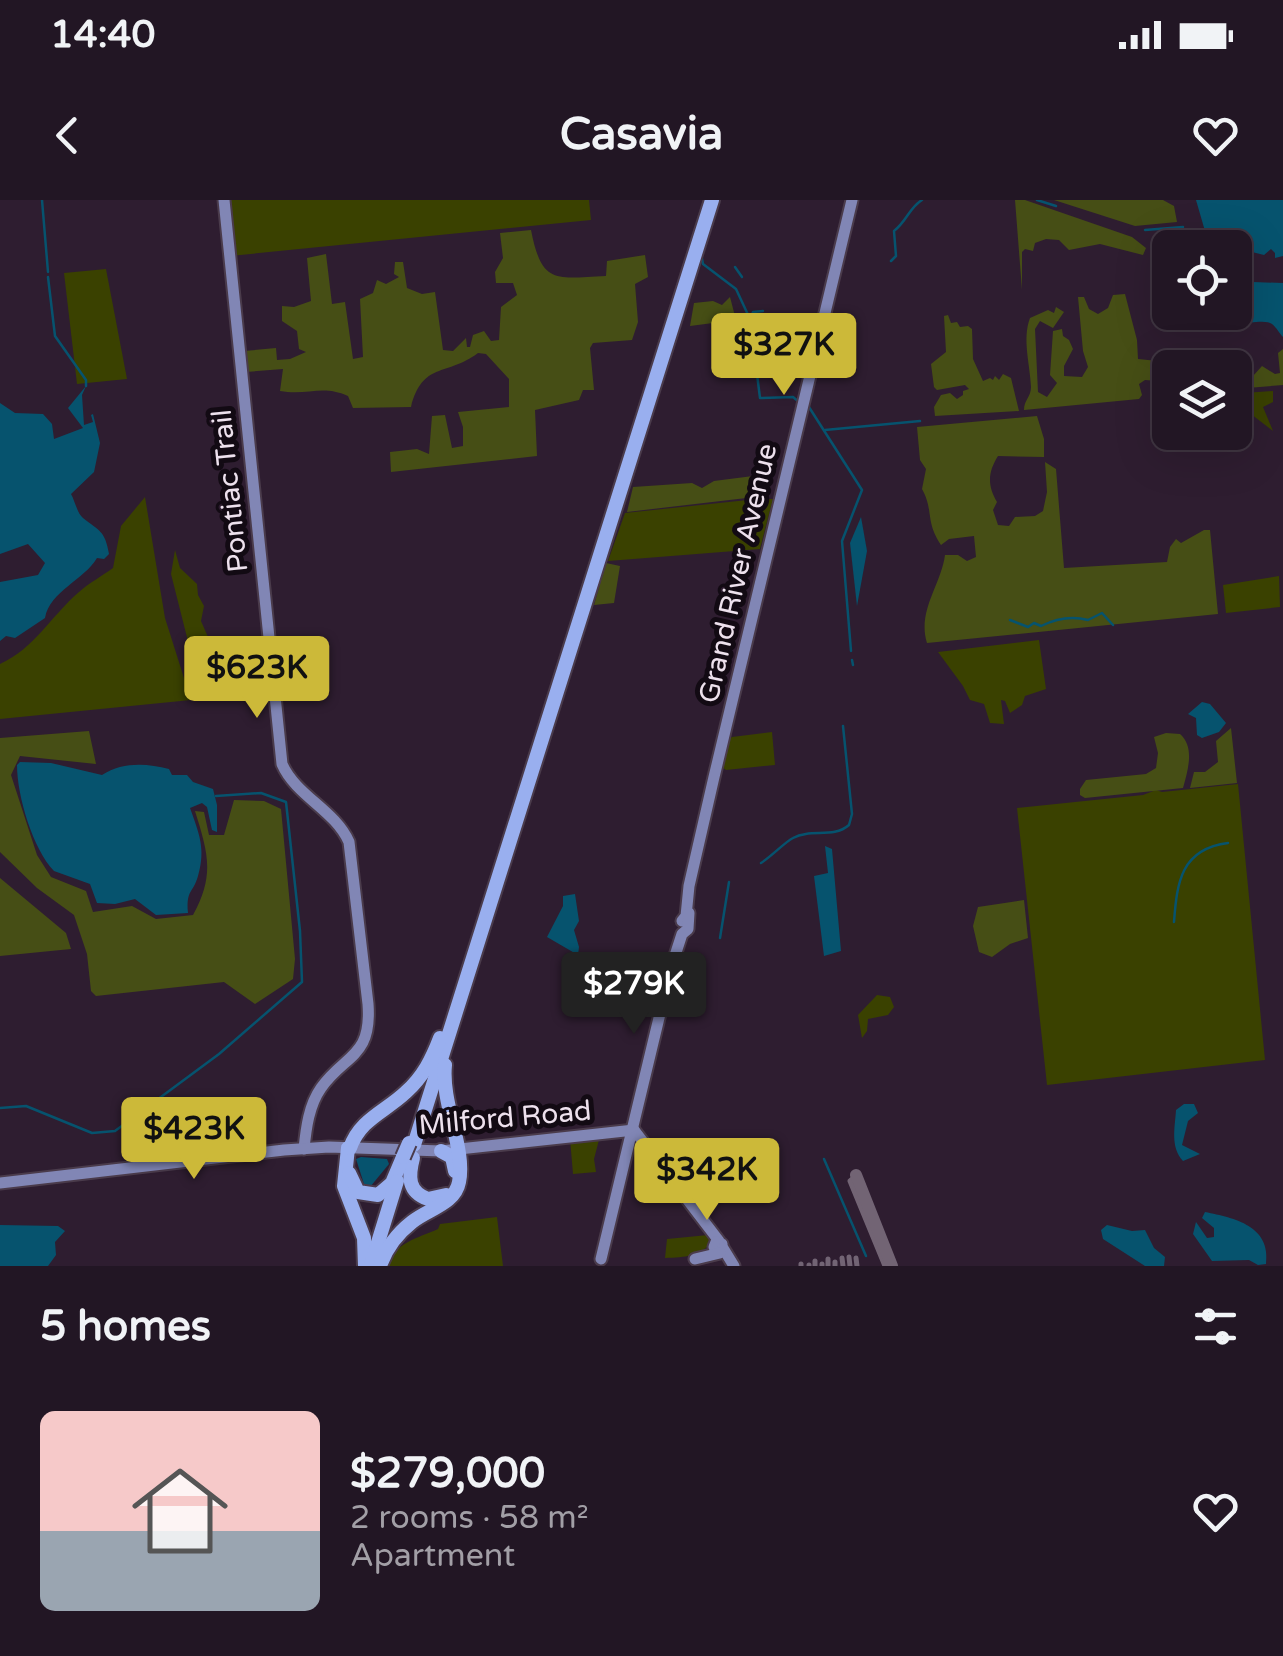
<!DOCTYPE html>
<meta charset="utf-8">
<style>
body{margin:0;font-family:"Varela Round",sans-serif;background:#2a1f2c;color:#f1f3f6;height:100vh;display:flex;flex-direction:column;font-size:38px;white-space:nowrap}
*{box-sizing:border-box;margin:0}
p{font-size:32px;color:#a29fa6}
.icon{flex:none;width:55px;height:55px;fill:none;stroke:currentColor;stroke-width:2;stroke-linecap:round;stroke-linejoin:round}
.map{position:relative;height:1066px;overflow:hidden}
.drawer{display:flex;flex-direction:column;background:#221624;flex:1}
.drawer>*{flex:none}
.fabs{position:absolute;left:1152px;top:30px;display:grid;gap:20px}
.fabs a{display:grid;place-items:center;width:100px;height:100px;border-radius:15px;background:#221624;box-shadow:0 10px 40px #0002,0 0 0 2px #3f3541;font-size:50px}
.price{position:absolute;translate:-50% -85px;padding:0 22px;border-radius:10px;background:#ccb939;color:#111;font-size:32px;line-height:65px;filter:drop-shadow(0 2px 5px #0008)}
.price::after{content:'';position:absolute;left:50%;top:60px;width:30px;height:22px;margin-left:-15px;background:inherit;clip-path:polygon(0 0,100% 0,50% 100%)}
.price.active{background:#222;color:#fff}
ul{padding:0;list-style:none}
li{display:flex;align-items:center;gap:30px;height:250px;padding:0 40px}
li+li{border-top:2px solid #3f3541}
li span{display:grid;place-items:center;flex:none;width:280px;height:200px;border-radius:15px;color:#555}
li>.icon{margin-inline-start:auto}
span .icon{width:120px;height:120px;fill:#fffc;stroke-width:1}
li b{font-size:42px}
h2{display:flex;justify-content:space-between;align-items:center;height:120px;padding:0 40px;font-size:42px}
.status{display:flex;justify-content:space-between;align-items:center;height:70px;padding:0 50px;background:#221624;direction:ltr}
.status svg{height:28px;fill:currentColor}
header{display:flex;justify-content:space-between;align-items:center;height:130px;padding:0 40px;background:#221624;font-size:45px;font-weight:700}
.map>svg:first-child{display:block}
</style>
<div class="status"><b>14:40</b><svg viewBox="0 0 49 12"><path d="M0 12V9h3v3zM5 12V6h3v6zM10 12V3h3v9zM15 12V0h3v12zM26 1h20v11H26zM47 4h2v5h-2z"/></svg></div>
<header><svg class="icon" aria-label="back" viewBox="0 0 24 24"><path d="M15 5l-7 7 7 7"/></svg>Casavia<svg class="icon" aria-label="heart" viewBox="0 0 24 24"><path d="M12 20l-8-8c-3-5 5-10 8-4 3-6 11-1 8 4z"/></svg></header>
<div class="map">
<svg width="1283" height="1066" viewBox="0 0 1283 1066">
<rect width="100%" height="100%" fill="#2e1d30"/>
<g fill="#3a4100">
<polygon points="224,0 589,0 591,20 230,56"/>
<polygon points="106,69 127,179 77,184 64,73"/>
<polygon points="1273,191 1273,202 1263,207 1273,231 1247,211 1244,193"/>
<path d="M 145,297 L 165,418 L 191,500 L 0,519 L 0,464 C 35,448 51,416 79,392 C 89,383 102,376 113,368 L 121,326 Z"/>
<polygon points="757,299 773,299 760,349 608,361 625,313"/>
<polygon points="175,350 180,368 197,384 198,395 204,406 201,421 229,485 205,489 198,481 171,374"/>
<polygon points="1279,376 1280,407 1226,413 1223,385"/>
<polygon points="1039,440 1046,489 1025,496 1022,505 1010,513 1005,501 1001,500 1004,524 990,523 984,504 970,500 963,486 938,452"/>
<polygon points="772,532 775,565 726,570 722,567 728,540 732,537"/>
<polygon points="1238,584 1265,860 1047,885 1017,608 1143,595 1156,590 1162,592"/>
<polygon points="877,795 890,797 894,807 888,815 868,819 867,831 862,838 858,815"/>
<polygon points="600,936 594,959 596,972 573,974 570,939"/>
<path d="M 497,1017 L 503,1066 L 387,1066 C 394,1043 418,1038 438,1029 L 440,1024 Z"/>
<path d="M 708,1035 L 713,1041 C 699,1057 686,1057 665,1058 L 667,1039 Z"/>
</g>
<g fill="#464e15">
<polygon points="1015,0 1025,0 1132,37 1146,48 1143,55 1100,44 1069,50 1059,40 1046,39 1035,43 1033,51 1025,49 1022,52 1022,90"/>
<polygon points="1054,0 1163,0 1174,6 1177,22 1135,26"/>
<path d="M 531,30 C 542,86 556,78 606,76 L 607,61 L 645,55 L 648,77 L 635,84 L 638,122 L 632,140 L 593,143 L 590,148 L 594,190 L 583,190 L 579,200 L 535,210 L 537,256 L 391,272 L 390,252 L 417,249 L 429,254 L 432,216 L 445,215 L 452,248 L 463,246 L 463,227 L 458,212 L 509,207 L 509,179 L 486,154 L 478,153 C 446,177 423,161 411,207 L 353,208 L 348,196 C 322,184 308,196 280,191 L 283,169 L 246,172 L 244,151 L 276,148 L 277,160 L 290,159 L 306,152 L 299,149 L 297,131 L 282,121 L 282,106 L 294,107 L 311,101 L 307,58 L 326,54 L 332,104 L 345,102 L 353,159 L 363,157 L 360,99 L 373,93 L 377,80 L 386,84 L 399,77 L 394,74 L 395,62 L 403,62 L 407,88 L 422,94 L 435,92 L 443,150 L 453,151 L 466,138 L 467,147 L 470,147 L 473,135 L 484,131 L 491,141 L 499,140 L 501,107 L 517,95 L 513,83 L 496,83 L 495,72 L 503,58 L 500,33 Z"/>
<path d="M 1125,94 L 1137,140 L 1138,159 L 1158,161 L 1166,179 L 1170,180 L 1170,192 L 1159,181 L 1145,180 L 1139,184 L 1142,195 L 1139,199 L 1024,210 C 1024,200 1031,197 1031,187 C 1030,164 1022,139 1030,118 L 1048,110 L 1054,113 L 1056,107 L 1064,112 L 1053,128 L 1040,121 L 1035,129 L 1038,192 L 1047,197 L 1057,183 L 1050,175 L 1053,131 L 1062,129 L 1063,136 L 1069,140 L 1073,149 L 1064,166 L 1064,176 L 1082,177 L 1088,167 L 1083,151 L 1078,97 L 1084,97 L 1089,109 L 1098,114 L 1108,108 L 1113,95 Z"/>
<polygon points="730,97 736,120 690,126 694,103 713,101 722,105"/>
<polygon points="948,115 951,123 957,122 960,127 968,126 972,129 973,159 983,181 990,178 993,180 995,176 999,180 1003,174 1011,178 1019,211 935,216 934,207 941,195 950,193 957,199 963,195 963,191 969,189 965,185 937,190 934,187 931,164 946,152 944,116"/>
<polygon points="1199,148 1217,155 1242,153 1253,176 1262,166 1275,174 1280,173 1278,153 1283,149 1283,185 1235,189 1235,168 1198,167"/>
<polygon points="1170,203 1170,232 1200,233 1200,236 1179,238 1165,245 1160,243 1154,206"/>
<path d="M 1037,216 L 1044,239 L 1044,257 L 998,256 C 988,272 987,285 997,302 L 993,310 L 998,325 L 1009,326 L 1015,317 L 1035,316 L 1043,311 L 1047,292 L 1045,262 L 1056,269 L 1064,368 L 1167,362 L 1170,347 L 1176,339 L 1181,343 L 1204,330 L 1210,330 L 1218,414 L 927,443 C 917,411 941,385 945,355 L 958,355 L 967,361 L 976,357 L 974,336 L 949,339 L 941,345 C 925,321 934,311 922,289 L 926,269 L 920,260 L 917,227 Z"/>
<polygon points="753,276 755,297 627,312 633,287 692,283 702,288 714,281"/>
<polygon points="606,363 620,366 614,403 594,405"/>
<polygon points="1231,528 1237,583 1190,588 1194,572 1205,572 1218,562 1216,541"/>
<path d="M 89,531 L 96,564 L 20,556 L 11,575 L 37,655 L 51,677 L 86,691 L 93,712 L 132,706 L 156,719 L 193,715 C 215,675 208,653 195,611 L 204,612 L 209,635 L 224,635 L 234,600 L 264,601 L 281,609 L 295,759 L 293,779 L 255,804 L 224,782 L 96,796 L 91,791 L 87,754 L 74,715 L 37,688 L 0,652 L 0,538 Z"/>
<path d="M 1166,533 L 1180,534 C 1195,547 1188,570 1183,588 L 1085,598 L 1080,595 L 1080,589 L 1086,580 L 1146,574 L 1156,568 L 1158,553 L 1154,537 Z"/>
<polygon points="0,678 66,733 71,749 0,756"/>
<polygon points="1024,700 1028,738 1010,744 992,757 979,752 973,726 978,707"/>
</g>
<g fill="#06536e">
<polygon points="1196,0 1283,0 1283,56 1275,58 1275,53 1271,49 1264,55 1248,51 1239,57 1235,55 1235,48 1223,47 1207,38"/>
<path d="M 1253,82 L 1283,83 L 1283,137 C 1279,133 1277,128 1272,124 C 1263,117 1229,128 1215,129 L 1208,113 L 1235,112 L 1235,85 Z"/>
<path d="M 86,186 L 82,195 L 84,225 L 93,222 L 91,215 L 93,214 L 100,243 L 94,272 L 71,294 C 75,301 77,313 83,318 C 99,331 105,330 109,354 L 104,359 L 97,358 C 84,380 50,391 45,418 L 15,438 L 6,436 L 0,441 L 0,382 L 38,375 L 45,363 L 28,344 L 0,354 L 0,203 L 15,213 L 43,214 L 52,224 L 54,239 L 83,228 L 68,208 Z"/>
<polygon points="861,317 867,351 857,406 850,343"/>
<polygon points="1202,502 1210,504 1226,523 1219,532 1202,538 1197,535 1196,518 1188,514"/>
<path d="M 20,562 L 51,563 L 102,575 C 122,562 146,563 169,569 L 172,575 L 187,575 L 193,582 L 213,589 L 217,605 L 217,632 L 212,630 L 207,607 L 202,603 L 190,608 C 199,633 206,649 198,676 C 193,694 186,689 188,713 L 156,715 L 135,699 L 115,704 L 97,703 L 90,684 L 54,671 C 33,649 17,596 17,565 Z"/>
<polygon points="825,646 832,649 841,751 824,756 814,676 828,673"/>
<polygon points="575,694 579,721 574,730 579,747 578,755 547,737 563,706 563,696"/>
<path d="M 1184,904 L 1194,904 L 1198,913 L 1188,921 L 1182,945 L 1200,954 L 1183,961 C 1170,947 1175,927 1176,910 Z"/>
<polygon points="361,957 387,959 389,964 370,987 365,987 356,959"/>
<path d="M 1205,1012 C 1235,1018 1271,1026 1266,1064 L 1258,1065 L 1249,1060 L 1212,1061 L 1193,1034 L 1196,1022 L 1207,1038 L 1214,1037 L 1214,1028 L 1202,1018 Z"/>
<polygon points="0,1025 58,1026 65,1031 55,1042 56,1055 48,1066 0,1066"/>
<polygon points="1107,1025 1132,1031 1145,1030 1154,1048 1165,1057 1164,1066 1145,1066 1103,1039 1101,1030"/>
</g>
<g fill="none" stroke-linecap="round" stroke-linejoin="round">
<g stroke="#06536e" stroke-width="2.5">
<polyline points="42,0 48,72"/>
<polyline points="1037,0 1056,6"/>
<polyline points="1145,30 1183,27"/>
<polyline points="701,53 703,64 736,89 750,119 760,198 793,197 799,202"/>
<path d="M 891,61 L 896,56 L 894,31 C 907,21 909,8 922,0"/>
<polyline points="735,67 742,77"/>
<polyline points="48,77 55,136 86,180 86,186"/>
<polyline points="751,117 753,112 763,111"/>
<polyline points="807,204 862,290 842,341 851,451"/>
<polyline points="825,230 920,221"/>
<path d="M 1010,420 L 1028,427 L 1034,423 L 1041,426 C 1055,419 1070,415 1088,420 L 1102,413 L 1113,425"/>
<polyline points="852,460 853,465"/>
<path d="M 761,663 C 772,656 785,642 793,638 C 811,628 833,639 849,625 L 852,614 L 843,526"/>
<path d="M 1174,722 C 1177,682 1181,649 1228,643"/>
<polyline points="720,738 729,682"/>
<polyline points="0,908 26,906 92,933 115,931 219,854 302,782 300,731 286,602 261,593 216,596"/>
<polyline points="824,959 866,1056"/>
</g>
<g stroke="#726474" stroke-width="5">
<polyline points="856,976 850,981 885,1066"/>
<polyline points="849,1057 850,1066"/>
<polyline points="842,1058 843,1066"/>
<polyline points="856,1058 857,1066"/>
<polyline points="828,1059 828,1066"/>
<polyline points="815,1061 815,1066"/>
<polyline points="835,1062 835,1066"/>
<polyline points="801,1064 801,1066"/>
<polyline points="822,1064 822,1066"/>
<polyline points="809,1065 809,1066"/>
</g>
<polyline stroke="#726474" stroke-width="12" points="856,975 892,1066"/>
<g stroke="#4a3b4b" stroke-width="15">
<g id="major">
<path d="M 224,0 L 282,564 C 296,596 335,610 349,642 L 368,804 C 372,858 345,854 321,888 C 309,905 306,928 304,949"/>
<polyline points="682,721 686,716 689,686 714,577 852,0"/>
<polyline points="634,930 719,1041"/>
<polyline points="0,983 284,950 329,947 441,951 634,930"/>
<polygon points="716,1042 722,1044 720,1050 714,1047"/>
<polyline points="723,1048 734,1066"/>
<polyline points="601,1059 671,768 682,734 688,729 689,713"/>
<polyline points="695,1059 720,1053"/>
</g>
</g>
<g stroke="#4a3b4b" stroke-width="18">
<g id="highway">
<polyline points="414,945 712,0"/>
<polyline points="348,948 344,986 364,1038 365,1066"/>
<path d="M 350,948 C 360,919 385,912 406,892 C 423,877 432,859 440,838"/>
<polyline points="441,951 452,957 455,971"/>
<path d="M 413,958 C 408,977 408,992 428,999 L 446,995"/>
<polyline points="349,973 358,992 378,995 392,983 403,957"/>
<polyline points="371,1065 397,981"/>
<path d="M 380,1066 C 386,1048 398,1033 412,1022 C 428,1009 455,1004 459,982 C 466,948 441,904 445,865"/>
</g>
</g>
<use href="#major" stroke="#8186b5" stroke-width="11"/>
<use href="#highway" stroke="#99afef" stroke-width="14"/>
<g stroke="#4a3b4b" stroke-width="18" stroke-linecap="butt">
<polyline id="highway-bridge" points="403,957 409,943"/>
</g>
<use href="#highway-bridge" stroke="#99afef" stroke-width="14"/>
</g>
<g text-anchor="middle" stroke-width="10" stroke-linejoin="round" paint-order="stroke">
<g font-size="28" fill="#ede1ed" stroke="#120a13">
<text transform="translate(229 291) rotate(-96)" y="10">Pontiac Trail</text>
<text transform="translate(737 373) rotate(-77)" y="10">Grand River Avenue</text>
<text transform="translate(505 917) rotate(-5)" y="10">Milford Road</text>
</g>
</g>
</svg>
<div class="fabs">
<a><svg class="icon" aria-label="locate" viewBox="0 0 24 24"><circle cx="12" cy="12" r="6"/><path d="M12 2v4M12 18v4M2 12h4M18 12h4"/></svg></a>
<a><svg class="icon" aria-label="layers" viewBox="0 0 24 24"><path d="M12 4l9 5-9 5-9-5zM3 14l9 5 9-5"/></svg></a>
</div>
<b class="price" style="left:784px;top:198px">$327K</b>
<b class="price" style="left:257px;top:521px">$623K</b>
<b class="price active" style="left:634px;top:837px">$279K</b>
<b class="price" style="left:194px;top:982px">$423K</b>
<b class="price" style="left:707px;top:1023px">$342K</b>
</div>
<section class="drawer">
<h2>5 homes<svg class="icon" aria-label="filters" viewBox="0 0 24 24"><path d="M4 7h16M4 17h16"/><circle cx="9" cy="7" r="2"/><circle cx="15" cy="17" r="2"/></svg></h2>
<ul>
<li><span style="background:linear-gradient(#f6c9c9 60%,#9aa5b1 0)"><svg class="icon" aria-label="home" viewBox="0 0 24 24"><path d="M3 11l9-7 9 7M6 9v11h12V9"/></svg></span><div><b>$279,000</b><p>2 rooms · 58 m²</p><p>Apartment</p></div><svg class="icon" aria-label="heart" viewBox="0 0 24 24"><path d="M12 20l-8-8c-3-5 5-10 8-4 3-6 11-1 8 4z"/></svg></li>
</ul>
</section>
